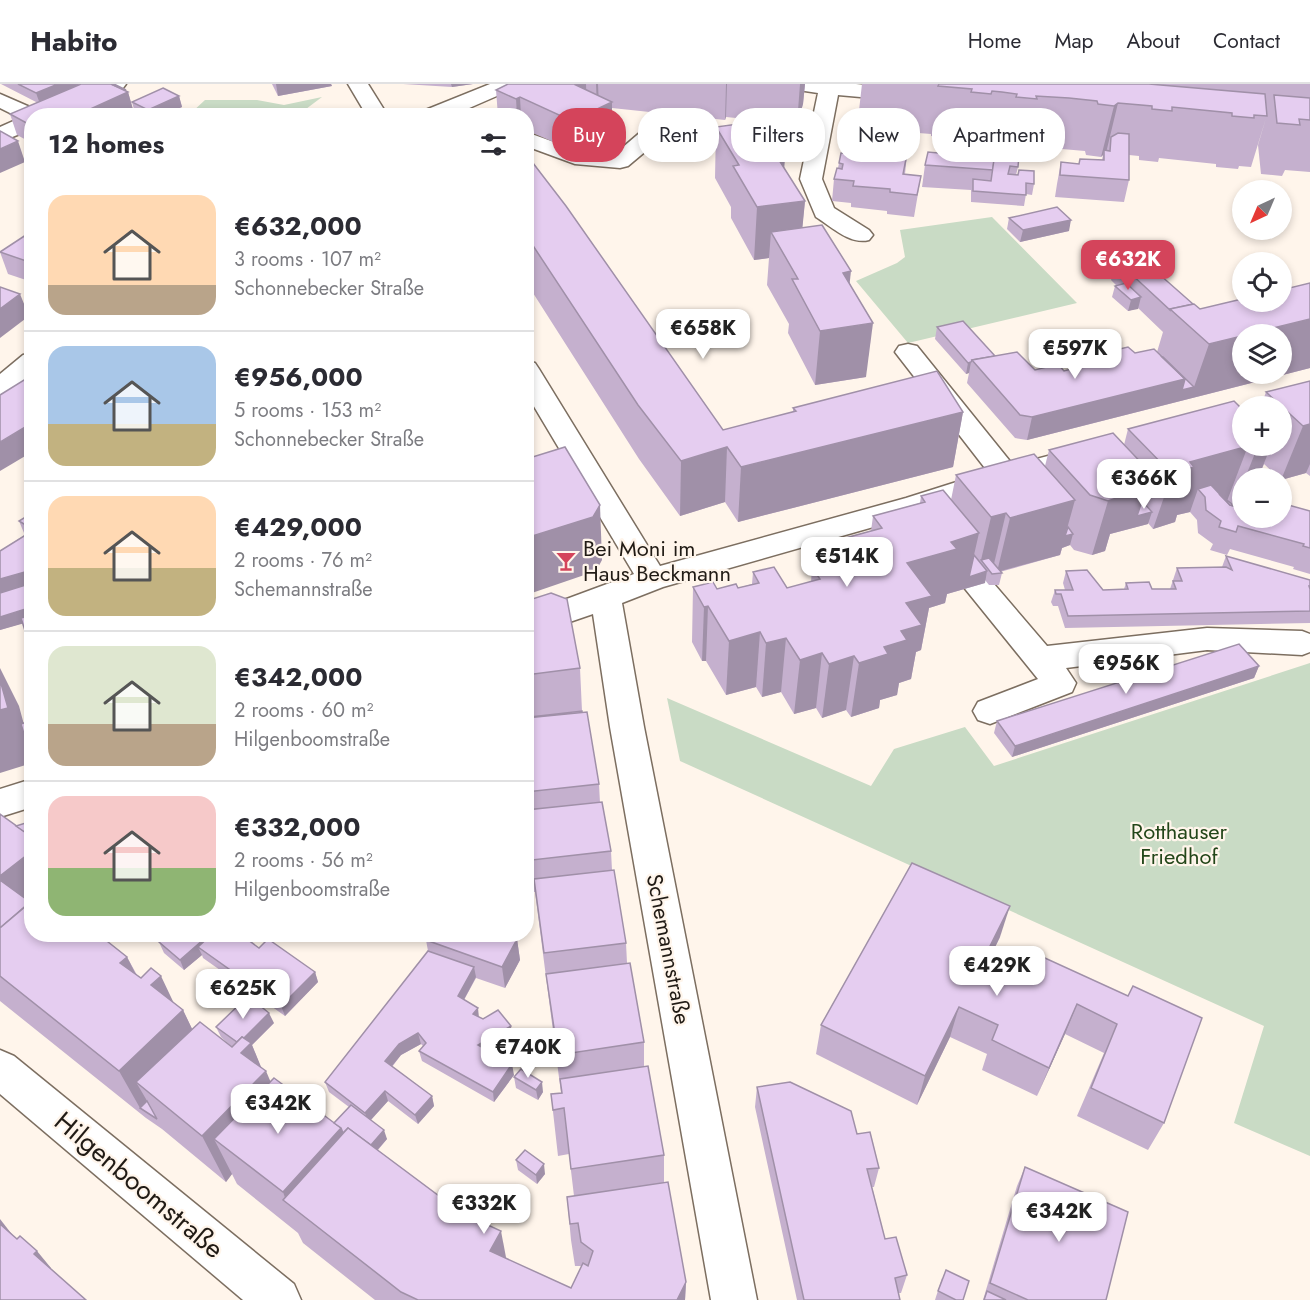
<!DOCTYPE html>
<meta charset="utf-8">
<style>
body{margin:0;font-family:Jost,sans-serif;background:#f2f2f3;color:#2b2b33;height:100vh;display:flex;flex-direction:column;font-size:22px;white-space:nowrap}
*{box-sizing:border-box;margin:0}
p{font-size:20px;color:#7c7c81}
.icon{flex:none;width:33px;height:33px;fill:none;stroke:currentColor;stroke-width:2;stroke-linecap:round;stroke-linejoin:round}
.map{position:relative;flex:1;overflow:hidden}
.drawer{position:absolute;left:24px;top:24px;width:510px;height:834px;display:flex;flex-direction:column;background:#fff;border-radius:24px;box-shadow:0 3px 9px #0003}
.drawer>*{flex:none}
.hud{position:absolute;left:552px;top:24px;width:570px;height:54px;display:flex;gap:12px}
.needle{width:39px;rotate:224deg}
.fabs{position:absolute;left:1232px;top:96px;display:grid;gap:12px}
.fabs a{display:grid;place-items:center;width:60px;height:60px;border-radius:50%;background:#fff;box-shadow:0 3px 9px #0003;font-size:30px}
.price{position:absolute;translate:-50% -51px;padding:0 14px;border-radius:12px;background:#fff;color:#222;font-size:20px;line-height:39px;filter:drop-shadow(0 2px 3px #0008)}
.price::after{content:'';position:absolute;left:50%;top:36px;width:18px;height:14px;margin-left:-9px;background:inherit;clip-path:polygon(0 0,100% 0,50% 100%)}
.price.selected{background:#d4445b;color:#fff}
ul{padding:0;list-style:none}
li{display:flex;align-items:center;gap:18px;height:150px;padding:0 24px}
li+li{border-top:2px solid #e1e1e2}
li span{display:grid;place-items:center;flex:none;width:168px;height:120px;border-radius:18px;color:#555}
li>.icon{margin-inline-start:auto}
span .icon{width:72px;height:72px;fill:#fffc;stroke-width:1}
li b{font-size:26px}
h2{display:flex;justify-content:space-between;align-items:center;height:72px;padding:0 24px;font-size:26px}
.chip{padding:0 21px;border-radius:24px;background:#fff;box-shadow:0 3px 9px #0003;font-size:21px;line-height:54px}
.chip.selected{background:#d4445b;color:#fff}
header{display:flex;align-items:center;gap:36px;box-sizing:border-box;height:84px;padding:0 30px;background:#fff;border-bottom:2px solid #e1e1e2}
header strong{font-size:28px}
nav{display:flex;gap:33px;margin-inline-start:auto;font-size:21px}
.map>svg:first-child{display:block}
</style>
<header>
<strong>Habito</strong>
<nav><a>Home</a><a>Map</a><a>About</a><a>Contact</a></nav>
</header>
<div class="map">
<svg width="1310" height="1216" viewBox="0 0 1310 1216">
<rect width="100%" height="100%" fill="#fff5eb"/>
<g fill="#c9dbc5">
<polygon points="322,13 298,31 198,32 191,29 205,16 257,16 284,21"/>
<polygon points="992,133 1077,219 908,259 856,197 897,179 905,173 900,146"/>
<polygon points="1310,579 1310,1072 1234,1039 1264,942 680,677 667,614 871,702 894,665 965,643 994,682"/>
</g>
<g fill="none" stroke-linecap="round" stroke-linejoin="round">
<g stroke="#7c6e60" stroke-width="3">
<g id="minor">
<polygon points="99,0 126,0 123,4 64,32 32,32 32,45 0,58 0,43 20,34 0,24 0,10 39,27"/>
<polygon points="348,0 368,0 388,32 367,32"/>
<polygon points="490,0 518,0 515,4 451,32 421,32 423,27"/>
<path d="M 782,0 L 856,0 L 905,5 L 912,7 L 915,11 L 912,15 L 905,17 L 838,11 L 822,95 L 834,124 L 869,146 L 873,151 L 869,156 C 850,161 832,143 816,133 L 800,95 L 818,9 L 785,4 Z"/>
<polygon points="651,44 659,46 662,51 659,56 628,82 620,84 575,80 526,62 526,48 579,67 615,70 643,46"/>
<polygon points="908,260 917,262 1013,381 1090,361 1100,364 1104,370 1100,376 1016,399 926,428 663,503 622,519 644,643 757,1216 711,1216 610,643 593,530 526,553 526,530 634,490 526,309 526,277 535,279 539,285 660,482 906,414 988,388 895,268 899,262"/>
<polygon points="32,269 32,291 9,309 0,311 0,290 23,271"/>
<polygon points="977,490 988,493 1047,562 1207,544 1302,547 1310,550 1310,568 1302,571 1207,566 1066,584 1076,599 1072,608 990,640 978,636 973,627 978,618 1038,595 962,501 966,493"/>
<polygon points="32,695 32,723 0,733 0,705"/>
<polygon points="0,966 14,972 294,1200 301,1216 243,1216 0,1010"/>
</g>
</g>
<use href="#minor" fill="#fff" fill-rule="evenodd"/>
</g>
<g fill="#c5b0ce" fill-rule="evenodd">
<polygon points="1,0 114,0 128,8 134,29 32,32 32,59 17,51 10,30 38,19"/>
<polygon points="272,0 331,0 332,2 278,12"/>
<polygon points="403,0 473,0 452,3"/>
<polygon points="508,0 805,0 803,20 797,40 726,33 725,36 612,24 612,48 574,67 526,46 526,32 498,32 496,6"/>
<path d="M 862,0 L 1310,0 L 1310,88 L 1285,86 L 1282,92 L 1261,90 L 1258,61 L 1266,34 L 1251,83 L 1239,82 L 1238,85 L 1216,83 L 1216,80 L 1159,74 L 1158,78 L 1139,76 L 1139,72 L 1129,71 L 1129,96 L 1124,118 L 1055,113 L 1057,100 L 1061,78 L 1079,80 L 1102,76 L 1103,71 L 1101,73 L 1086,71 L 1085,67 L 1027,62 L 1027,65 L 1015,64 L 1014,71 L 1018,83 L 1016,91 L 1034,100 L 1032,111 L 1026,110 L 1024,122 L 971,118 L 971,106 L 922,103 L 925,81 L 969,71 L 971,60 L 963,59 L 963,56 L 931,52 L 931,50 L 857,44 ZM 996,59 L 1007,60 L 1007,62 L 996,61 Z"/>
<polygon points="179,12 182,23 162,32 141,32 135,29 132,18"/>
<polygon points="716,43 784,84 805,117 802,144 850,199 866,293 815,301 788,249 789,240 767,201 769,174 754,176 731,134 731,123 715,94"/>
<polygon points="526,68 723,346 793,328 793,324 963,328 953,383 738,438 725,418 680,432 639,375 526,198"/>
<polygon points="849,70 907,70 905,90 921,92 914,133 887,130 887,127 851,123 851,119 832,117 834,95 838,84 839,79"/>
<polygon points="1009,134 1069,147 1020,158 1007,145"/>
<polygon points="32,147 32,198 8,190 0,168"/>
<polygon points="1114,185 1139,186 1200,225 1310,284 1027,356 1015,354 967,299 969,289 966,290 935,255 937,243 995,272 1035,286 1064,287 1090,280 1091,277 1105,273 1107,268 1135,269 1157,268 1163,248 1138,224 1128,227 1112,213 1115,202 1116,201 1111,196"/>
<polygon points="1310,297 1310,392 1306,389 1281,396 1281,394 1279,394 1264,380 1258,394 1242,394 1242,421 1239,422 1242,434 1281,434 1310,427 1310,490 1293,485 1294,483 1230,465 1227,471 1210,466 1213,460 1198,449 1197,436 1190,428 1177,431 1175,438 1153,445 1148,439 1148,440 1110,450 1105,467 1092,471 1074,466 1070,461 1062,464 1060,471 1000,488 1002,489 999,501 989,501 985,496 985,499 947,510 945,519 929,524 921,566 916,568 911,595 899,599 897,611 880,616 879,624 851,633 846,626 822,634 816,624 794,630 781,608 762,613 756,603 726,611 706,577 702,577 692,558 693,503 717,505 738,504 752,500 753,488 787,504 811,498 812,484 814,484 816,462 871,447 873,432 920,419 921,412 951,416 956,391 1045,382 1049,366 1124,361 1128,345 1242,362 1281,362 1281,322 1261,322 1266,308"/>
<polygon points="32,429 32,569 23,539 0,546 0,467 26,450 24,449 19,437"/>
<polygon points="1226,472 1310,496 1310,539 1065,544 1058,522 1053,522 1051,518 1055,506 1065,506 1063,499 1066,487 1103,506 1124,505 1126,499 1152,505 1170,505 1177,484 1222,483"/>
<polygon points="526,517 580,584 582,627 599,700 600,719 611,767 612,786 626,859 627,879 644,958 644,983 664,1071 664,1098 686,1198 685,1216 375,1216 303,1159 298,1149 237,1100 232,1090 226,1098 162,1045 146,1034 0,917 0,730 27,816 32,850 105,850 102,853 127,873 137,891 183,926 192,945 232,963 221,953 216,943 274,939 252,961 261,984 270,997 334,1039 349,1023 329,1008 325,998 428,867 426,856 517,855 520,876 505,904 476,894 464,916 479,933 512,952 488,967 514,991 494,1018 422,977 419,967 423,962 421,960 401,971 392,983 432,1012 434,1022 418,1040 388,1017 371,1036 387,1055 378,1066 506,1175 571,1204 582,1182 575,1182 571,1156 567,1113 574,1112 569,1070 558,1072 551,1010 561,1009 535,808 526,809"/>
<polygon points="1259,582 1254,594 1012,673 994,649 997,637"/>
<polygon points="1000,853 983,888 997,894 1023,891 1128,912 1164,1039 1148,1066 1077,1032 1104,969 1065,950 1037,1012 982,986 987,970 950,953 917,1021 816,970 821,941"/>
<polygon points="204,855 204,858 259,864 315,888 318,898 285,932 203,874 202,871 184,886 164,869 159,858"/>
<polygon points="514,993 543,1008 538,1016 516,1004"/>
<polygon points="757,1003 857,1050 879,1084 874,1103 872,1103 885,1155 907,1191 901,1209 898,1209 900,1216 797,1216 755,1023"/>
<polygon points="516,1076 545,1090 537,1100 518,1086"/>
<polygon points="1025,1083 1106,1216 983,1216 1017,1102"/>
<polygon points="942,1194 963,1216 935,1216"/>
</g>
<g fill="#a090a8">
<polygon points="58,0 80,0 40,20 36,9"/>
<polygon points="276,0 331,0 332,2 278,12"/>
<polygon points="451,0 473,0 452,3"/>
<polygon points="579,0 586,0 587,27 576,1"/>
<polygon points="596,0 598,0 599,23 612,18 612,48 574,67 572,37 597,25"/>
<polygon points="726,0 727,0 726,33 725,36"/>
<polygon points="800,0 805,0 803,20 797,40"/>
<polygon points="126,6 127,9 128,8 134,29 129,32 75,32"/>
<polygon points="179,12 182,23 162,32 150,32 148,26"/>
<polygon points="520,13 521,32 517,32 516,15"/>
<polygon points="1118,19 1106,69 1104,66 1103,71 1101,73 1114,22"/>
<polygon points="18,57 25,78 0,89 0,65"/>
<polygon points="785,75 781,120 805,117 800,169 771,148 769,174 754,176 757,123 779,76"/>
<polygon points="1071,136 1069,147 1020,158 1023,146"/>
<polygon points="851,187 845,241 843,189"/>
<polygon points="20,210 29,232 0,254 0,225"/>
<polygon points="1141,213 1138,225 1128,227 1131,216"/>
<polygon points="1310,235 1310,284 1027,356 1032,333 1185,295 1194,303 1209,260 1242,252 1242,290 1281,290 1281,250 1248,250"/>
<polygon points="873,239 866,293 815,301 820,247"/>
<polygon points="971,278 969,289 966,290 968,279"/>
<polygon points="963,328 953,383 738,438 741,383"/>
<polygon points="32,339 32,368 0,387 0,358"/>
<polygon points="1310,340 1310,380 1306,389 1281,396 1303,342"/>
<polygon points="1248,362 1227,417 1205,413 1198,405 1190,428 1177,431 1175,438 1153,445 1172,390 1190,378"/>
<polygon points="1258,362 1271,362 1258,394 1245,394"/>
<polygon points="727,363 725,418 680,432 681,377"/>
<polygon points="1151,389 1137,432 1152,428 1148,440 1110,450 1105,467 1092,471 1108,417 1110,400"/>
<polygon points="1242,402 1242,421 1234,424"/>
<polygon points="1075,416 1065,452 1073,450 1070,461 1062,464 1060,471 997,488 1010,434"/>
<polygon points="600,421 602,476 596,487 526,511 526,454"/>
<polygon points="1006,429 993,484 981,476 991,433"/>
<polygon points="979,449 969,493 987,487 985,499 947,510 945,519 929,524 921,566 916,568 911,595 899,599 897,611 880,616 879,624 851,633 859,579 884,563 907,479 951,458"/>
<polygon points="32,486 32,512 0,522 0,495"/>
<polygon points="708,522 706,577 702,577 704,523"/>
<polygon points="32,523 32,537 0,546 0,533"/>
<polygon points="760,548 756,603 726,611 729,557"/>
<polygon points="786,554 781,608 762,613 766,559"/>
<polygon points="822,569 816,624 794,630 800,576"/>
<polygon points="854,572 846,626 822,634 829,580"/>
<polygon points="1259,582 1254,594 1012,673 1015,662"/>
<polygon points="0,584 19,622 30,663 32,662 32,679 0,689"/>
<polygon points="526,602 530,637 526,639"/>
<polygon points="32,767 32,812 16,825 0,798 0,792"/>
<polygon points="1010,822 1000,853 969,916 978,886"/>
<polygon points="204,855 208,866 198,863 202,871 184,886 180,876"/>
<polygon points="517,855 520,876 505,904 502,883"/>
<polygon points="127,873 152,922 123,885 118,874"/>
<polygon points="474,883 476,893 460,923 458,912"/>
<polygon points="315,888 318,898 285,932 281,922"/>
<polygon points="161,892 179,930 183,926 206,974 136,998 153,1027 140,1024 119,987 151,901"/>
<polygon points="1077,920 1065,950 1037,1012 1049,984"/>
<polygon points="959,923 950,953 917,1021 925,992"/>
<polygon points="478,924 479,934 473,930"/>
<polygon points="269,929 274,939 252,961 264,990 266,987 286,1034 214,1055 232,1090 226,1098 202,1052 241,969 238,960"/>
<polygon points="511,942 512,952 480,971 478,961"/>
<polygon points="418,949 421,960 401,971 387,988 385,977 399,960"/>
<polygon points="512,980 514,991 494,1018 493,1008"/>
<polygon points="542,998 543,1008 538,1016 536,1006"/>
<polygon points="385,1007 388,1017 368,1039 365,1029"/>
<polygon points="432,1012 434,1022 418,1040 415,1031"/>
<polygon points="341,1044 357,1089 287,1119 283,1108"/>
<polygon points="384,1046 387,1055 358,1088 355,1078"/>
<polygon points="544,1080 545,1090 537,1100 536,1091"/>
<polygon points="0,1135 14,1153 12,1155 0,1141"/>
<polygon points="501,1147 509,1189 490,1167"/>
<polygon points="37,1167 51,1184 48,1188 34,1170"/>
<polygon points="686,1198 685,1216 677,1216"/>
</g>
<g fill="#e5cdf0" stroke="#a090a8" stroke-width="1.5">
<polygon points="18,0 58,0 36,9"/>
<polygon points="81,0 111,0 128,8 75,32 32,32 32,42 10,30"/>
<polygon points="111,0 114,0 126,6 125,6"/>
<polygon points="508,0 579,0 576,1 612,18 572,37 520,13 516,15 496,6"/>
<polygon points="939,0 1149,0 1265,10 1267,32 1254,31 1254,34 1232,32 1232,29 1172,23 1172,27 1152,25 1152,22 1118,19 1114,22 1098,20 1097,17 1069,14 1036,12 1037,15 1016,13 1017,10 1002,8 992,7 991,10 971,8 972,5 938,2"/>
<polygon points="163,4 179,12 148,26 132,18"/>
<polygon points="1274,11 1310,14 1310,36 1299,35 1300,41 1277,39"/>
<polygon points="760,37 785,75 779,76 805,117 757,123 733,82 739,81 716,43"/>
<polygon points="0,47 18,57 0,65"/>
<polygon points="977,49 997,50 993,86 925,81 928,68 970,72 972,56 975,56"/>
<polygon points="1118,49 1129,50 1129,96 1060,91 1061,78 1079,80 1080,75 1104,76 1104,66 1110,67 1111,53"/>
<polygon points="996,61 1015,63 1014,71 1019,71 1018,83 1010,82 1008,90 1018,91 1019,86 1034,87 1034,100 1026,99 1026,111 973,107 973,95 991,97"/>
<polygon points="851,64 907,70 903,90 921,92 917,111 890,108 890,105 853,102 854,97 834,95 837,84 842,85 843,80 839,79 841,69 849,70"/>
<polygon points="526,70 566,122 723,346 796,327 793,324 937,287 963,328 741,383 727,363 681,377 638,321 526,151"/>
<polygon points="1057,123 1071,136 1023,146 1009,134"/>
<polygon points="822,141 851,187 843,189 873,239 820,247 792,195 798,195 771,148"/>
<polygon points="32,147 32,179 0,168"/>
<polygon points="1133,181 1139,186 1129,188 1126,196 1114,185"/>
<polygon points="1151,183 1193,220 1170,225 1170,226 1129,188"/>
<polygon points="1126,199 1141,213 1131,216 1115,202"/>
<polygon points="1310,199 1310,235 1248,250 1242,250 1242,252 1209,260 1170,225 1194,220 1200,225 1242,215 1242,218 1281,218 1281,206"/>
<polygon points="0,203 20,210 0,225"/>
<polygon points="963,237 995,272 972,276 971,278 968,279 937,243"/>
<polygon points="1128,263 1135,269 1154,265 1185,295 1032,333 1020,331 972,276 1017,268 1035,286 1058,280 1064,287 1094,279 1091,277 1110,272 1107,268"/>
<polygon points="1162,273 1163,273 1194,303 1182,306 1185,295"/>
<polygon points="32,291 32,339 0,358 0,311"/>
<polygon points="1310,297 1310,340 1303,342 1266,308"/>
<polygon points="1234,317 1242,325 1242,362 1260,362 1265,366 1255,369 1248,362 1190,378 1194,383 1172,390 1128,345"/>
<polygon points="1113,349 1151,389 1110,400 1122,412 1108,417 1090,411 1049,366"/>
<polygon points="565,363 600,421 593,433 526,454 526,375"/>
<polygon points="1034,370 1075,416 1010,434 1006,429 991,433 956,391"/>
<polygon points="1211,401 1230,421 1242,424 1242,434 1281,434 1281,419 1310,427 1310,464 1303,462 1304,460 1238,442 1236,448 1219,443 1221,437 1206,426 1205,413 1198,405"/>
<polygon points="943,406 979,449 951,458 957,465 907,479 932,512 906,519 922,541 901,547 907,556 884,563 888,570 859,579 854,572 829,580 822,569 800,576 786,554 766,559 760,548 729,557 708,522 704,523 693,503 713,498 717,505 736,500 738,504 759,499 753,488 774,483 787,504 820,495 812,484 829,480 816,462 882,444 873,432 925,418 921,412"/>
<polygon points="1219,410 1232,420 1242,423 1242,424 1230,421"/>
<polygon points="1142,417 1152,428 1137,432"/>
<polygon points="32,429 32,445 19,437"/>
<polygon points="1068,443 1073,450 1065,452"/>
<polygon points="32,447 32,486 0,495 0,467"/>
<polygon points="974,471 987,487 969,493"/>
<polygon points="1226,472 1310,496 1310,502 1309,502 1310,505 1310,527 1068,532 1061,510 1056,510 1055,506 1073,506 1066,487 1087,486 1103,506 1128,505 1126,499 1149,498 1152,505 1176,505 1173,497 1182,497 1177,484 1226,483 1232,486"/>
<polygon points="989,474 1002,489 992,490 981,476"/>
<polygon points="32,499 32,523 0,533 0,509"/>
<polygon points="551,509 567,515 580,584 526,591 526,517"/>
<polygon points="32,531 32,569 21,534"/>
<polygon points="1239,560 1259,582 1015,662 997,637"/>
<polygon points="0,596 8,624 0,626"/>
<polygon points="582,627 582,629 530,633"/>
<polygon points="587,628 599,700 526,708 526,634"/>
<polygon points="32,636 32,662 28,663 21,640"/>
<polygon points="602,718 611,767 532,776 529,756 526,756 526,726"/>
<polygon points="0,730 32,753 32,767 0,792"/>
<polygon points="32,737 32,753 16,742"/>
<polygon points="912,779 1010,822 978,886 997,894 1002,882 1023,891 1034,869 1128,912 1133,902 1202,934 1164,1039 1091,1004 1117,940 1077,920 1049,984 992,956 998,941 959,923 925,992 821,941"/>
<polygon points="614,786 626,859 544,869 534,795"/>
<polygon points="0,796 30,818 0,844"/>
<polygon points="32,817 32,850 98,850 127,873 120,879 141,894 151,884 161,892 151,901 183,926 119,987 0,892 0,844"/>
<polygon points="168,850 198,850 204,855 180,876 159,858"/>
<polygon points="212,850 240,850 259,864 268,855 315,888 281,922 198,863"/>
<polygon points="430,850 504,850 517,855 502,883 426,856"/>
<polygon points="428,867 474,883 458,912 478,924 473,930 483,935 498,926 511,942 478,961 512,980 493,1008 419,967 426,959 418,949 399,960 385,977 432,1012 415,1031 385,1007 365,1029 325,998"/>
<polygon points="630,879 644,958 558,971 546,890"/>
<polygon points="248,912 269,929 244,954 242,953 237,958 216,943"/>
<polygon points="200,938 232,963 242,953 251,959 241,969 266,987 202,1052 136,998"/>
<polygon points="648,982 664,1071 571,1085 564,1024 553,1026 551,1010 562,1009 560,995"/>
<polygon points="521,985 542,998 536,1006 514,993"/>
<polygon points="274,994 341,1044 283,1108 214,1055"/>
<polygon points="790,998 851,1027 857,1050 870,1048 879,1084 867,1085 885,1155 896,1153 907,1191 895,1194 900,1216 804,1216 757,1003"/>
<polygon points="147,1017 157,1035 140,1024"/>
<polygon points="351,1021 384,1046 371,1061 348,1044 343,1049 341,1044 334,1039"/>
<polygon points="348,1044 462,1129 501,1147 490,1167 571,1204 583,1179 588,1182 593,1167 581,1158 578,1139 570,1140 567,1113 668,1098 686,1198 677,1216 418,1216 401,1208 283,1116"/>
<polygon points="525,1066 544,1080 536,1091 516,1076"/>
<polygon points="1025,1083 1128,1128 1106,1216 1028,1216 990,1199"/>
<polygon points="0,1140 17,1155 20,1152 37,1167 34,1170 86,1216 0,1216"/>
<polygon points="946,1186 969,1197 963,1216 956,1216 938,1207"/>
<polygon points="987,1207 1006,1216 984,1216"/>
</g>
<defs>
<g id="bar-bare" transform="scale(1.62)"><path d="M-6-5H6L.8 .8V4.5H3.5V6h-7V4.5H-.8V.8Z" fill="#d4445b" stroke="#fff5eb" stroke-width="2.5" paint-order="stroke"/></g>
</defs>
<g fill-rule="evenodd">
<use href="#bar-bare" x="566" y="477"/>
</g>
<g text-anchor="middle" stroke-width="4.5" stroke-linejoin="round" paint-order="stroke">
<g font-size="22" fill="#211b15" stroke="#fff5eb" text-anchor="start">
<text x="583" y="472">Bei Moni im<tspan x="583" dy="25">Haus Beckmann</tspan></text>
</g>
<g font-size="22" fill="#234619" stroke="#fff5eb">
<text x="1179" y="755">Rotthauser<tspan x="1179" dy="25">Friedhof</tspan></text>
</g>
<g font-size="22" fill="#211b15" stroke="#fff5eb">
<text transform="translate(669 865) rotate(79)" y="8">Schemannstraße</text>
</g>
<g font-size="27" fill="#211b15" stroke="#fff5eb">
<text transform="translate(139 1101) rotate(40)" y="9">Hilgenboomstraße</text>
</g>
</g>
</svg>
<div class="fabs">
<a><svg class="needle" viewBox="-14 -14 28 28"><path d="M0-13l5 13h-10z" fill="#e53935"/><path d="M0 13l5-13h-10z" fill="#7c7c81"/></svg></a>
<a><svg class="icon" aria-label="locate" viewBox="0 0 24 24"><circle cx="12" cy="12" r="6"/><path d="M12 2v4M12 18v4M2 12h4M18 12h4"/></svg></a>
<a><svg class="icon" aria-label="layers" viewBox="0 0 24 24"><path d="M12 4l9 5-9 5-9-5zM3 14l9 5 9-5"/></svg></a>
<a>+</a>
<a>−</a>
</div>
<b class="price selected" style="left:1128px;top:207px">€632K</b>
<b class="price" style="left:703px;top:276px">€658K</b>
<b class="price" style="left:1075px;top:296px">€597K</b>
<b class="price" style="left:1144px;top:426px">€366K</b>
<b class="price" style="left:847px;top:504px">€514K</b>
<b class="price" style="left:1126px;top:611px">€956K</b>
<b class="price" style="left:997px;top:913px">€429K</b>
<b class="price" style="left:243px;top:936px">€625K</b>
<b class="price" style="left:528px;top:995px">€740K</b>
<b class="price" style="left:278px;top:1051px">€342K</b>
<b class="price" style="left:484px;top:1151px">€332K</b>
<b class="price" style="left:1059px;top:1159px">€342K</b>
<div class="hud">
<a class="chip selected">Buy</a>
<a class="chip">Rent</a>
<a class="chip">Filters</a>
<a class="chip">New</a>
<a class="chip">Apartment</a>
</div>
<section class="drawer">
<h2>12 homes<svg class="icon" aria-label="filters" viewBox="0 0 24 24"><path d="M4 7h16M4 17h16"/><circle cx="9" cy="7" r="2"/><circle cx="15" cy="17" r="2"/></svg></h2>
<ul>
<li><span style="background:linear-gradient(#ffd9b3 75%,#b9a48a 0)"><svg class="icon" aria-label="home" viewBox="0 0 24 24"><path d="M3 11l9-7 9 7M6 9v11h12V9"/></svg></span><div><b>€632,000</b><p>3 rooms · 107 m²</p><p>Schonnebecker Straße</p></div></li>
<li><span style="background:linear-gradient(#a9c7e8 65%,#c2b280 0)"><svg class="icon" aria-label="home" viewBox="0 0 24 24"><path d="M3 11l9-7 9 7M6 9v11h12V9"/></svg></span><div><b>€956,000</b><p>5 rooms · 153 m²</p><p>Schonnebecker Straße</p></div></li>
<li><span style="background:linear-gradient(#ffd9b3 60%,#c2b280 0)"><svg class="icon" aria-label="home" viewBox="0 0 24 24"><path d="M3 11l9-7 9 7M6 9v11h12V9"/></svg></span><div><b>€429,000</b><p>2 rooms · 76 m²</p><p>Schemannstraße</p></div></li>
<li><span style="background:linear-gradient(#dfe7d0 65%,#b9a48a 0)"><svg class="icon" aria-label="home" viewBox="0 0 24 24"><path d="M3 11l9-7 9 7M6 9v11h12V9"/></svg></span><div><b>€342,000</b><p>2 rooms · 60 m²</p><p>Hilgenboomstraße</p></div></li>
<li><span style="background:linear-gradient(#f6c9c9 60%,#8fb573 0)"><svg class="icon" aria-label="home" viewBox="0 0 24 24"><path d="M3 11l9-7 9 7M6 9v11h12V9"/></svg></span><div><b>€332,000</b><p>2 rooms · 56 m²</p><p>Hilgenboomstraße</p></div></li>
</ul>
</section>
</div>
